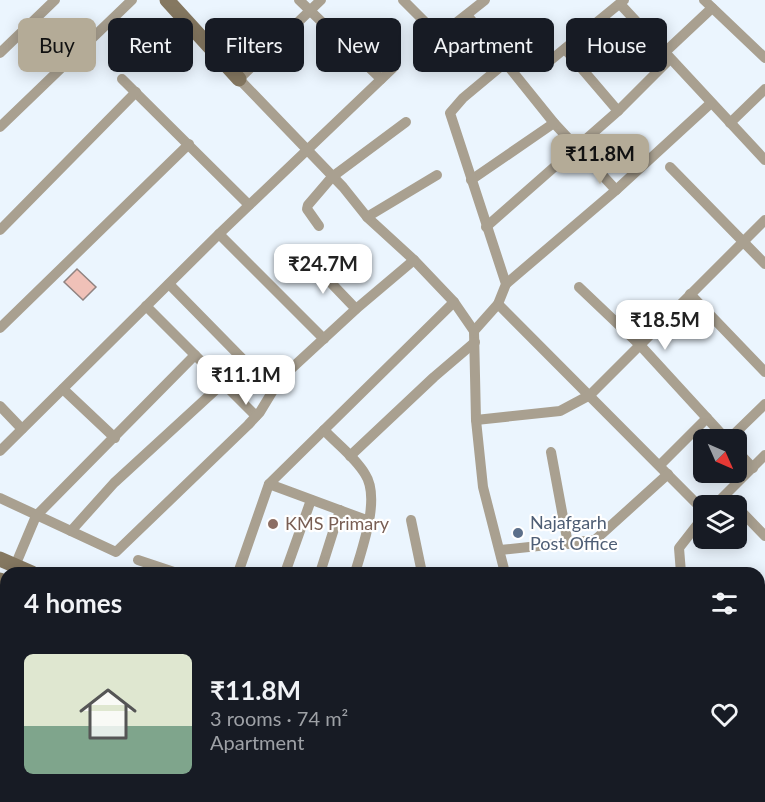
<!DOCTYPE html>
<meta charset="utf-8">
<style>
body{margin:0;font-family:Lato,sans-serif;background:#242831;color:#f1f3f6;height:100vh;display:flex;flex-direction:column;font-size:22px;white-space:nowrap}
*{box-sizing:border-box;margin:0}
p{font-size:20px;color:#9ea1a6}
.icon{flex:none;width:33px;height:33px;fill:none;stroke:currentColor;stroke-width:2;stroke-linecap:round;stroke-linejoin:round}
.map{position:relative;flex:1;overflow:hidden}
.side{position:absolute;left:0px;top:567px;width:765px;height:236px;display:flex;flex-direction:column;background:#171b24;border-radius:18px 18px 0 0;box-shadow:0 3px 15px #0003}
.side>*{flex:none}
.top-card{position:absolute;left:18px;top:18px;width:729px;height:54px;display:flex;gap:12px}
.needle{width:39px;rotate:135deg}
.buttons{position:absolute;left:693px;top:429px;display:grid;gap:12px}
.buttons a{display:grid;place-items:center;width:54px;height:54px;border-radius:9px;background:#171b24;box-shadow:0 3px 15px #0003;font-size:30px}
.price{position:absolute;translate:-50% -51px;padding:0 14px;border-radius:12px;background:#fff;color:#222;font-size:20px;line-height:39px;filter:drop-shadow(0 2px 3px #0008)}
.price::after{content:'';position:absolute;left:50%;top:36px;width:18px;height:14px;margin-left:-9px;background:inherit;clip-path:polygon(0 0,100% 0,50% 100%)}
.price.on{background:#b4ab97;color:#111}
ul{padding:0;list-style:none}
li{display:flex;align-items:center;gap:18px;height:150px;padding:0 24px}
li+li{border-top:2px solid #363941}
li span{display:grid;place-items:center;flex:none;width:168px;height:120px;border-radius:9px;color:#555}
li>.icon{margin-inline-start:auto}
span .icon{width:72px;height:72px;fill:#fffc;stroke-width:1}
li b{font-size:26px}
h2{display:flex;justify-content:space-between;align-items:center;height:72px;padding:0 24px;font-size:26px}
.tag{padding:0 21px;border-radius:9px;background:#171b24;box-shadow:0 3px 15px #0003;font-size:21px;line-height:54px}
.tag.on{background:#b4ab97;color:#111}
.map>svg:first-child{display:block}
</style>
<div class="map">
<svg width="765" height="802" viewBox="0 0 765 802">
<rect width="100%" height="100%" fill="#ebf5fe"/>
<polygon fill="#f0c1b8" stroke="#908381" stroke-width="1.5" points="77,269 96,287 83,300 64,282"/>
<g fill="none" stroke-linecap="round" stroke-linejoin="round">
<g stroke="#a9a090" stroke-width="10">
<polyline points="299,0 381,79"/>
<polyline points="321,0 239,79 343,187 367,217 414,260 454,302 474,331 476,420 483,487 505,573"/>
<polyline points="403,0 430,27 442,34 485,0"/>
<polyline points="704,0 765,58"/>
<polyline points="620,4 765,160"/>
<polyline points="467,15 554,123 616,190"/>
<polyline points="565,49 618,111"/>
<polyline points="0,53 55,0"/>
<polyline points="664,53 712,8"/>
<polyline points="546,64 624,0"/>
<polyline points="122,79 249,205"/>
<polyline points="730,123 765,89"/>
<polyline points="0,127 132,0"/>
<polyline points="670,167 765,264"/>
<polyline points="471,180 554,123"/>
<polyline points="367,217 437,175"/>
<polyline points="319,226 307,209 308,205 332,177 406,122"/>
<polyline points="486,227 618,111 670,59"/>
<polyline points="0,230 136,92"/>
<polyline points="219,234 324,339"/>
<polyline points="310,261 356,309"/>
<polyline points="169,284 272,389"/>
<polyline points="506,284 615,191 711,103"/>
<polyline points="579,287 639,344 727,440"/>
<polyline points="690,294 765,372"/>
<polyline points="498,304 704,511"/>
<polyline points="146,306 256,416"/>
<polyline points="0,328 189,144"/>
<polyline points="474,331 498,304 506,284 450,113 463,98 505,63"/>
<polyline points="63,389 115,438"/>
<polyline points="0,406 22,429"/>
<polyline points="476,420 560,411 590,395 765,220"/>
<path d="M 324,430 C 337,444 355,457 365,474 C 381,498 362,548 355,573"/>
<polyline points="728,440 765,404"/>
<polyline points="736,450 753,468"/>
<polyline points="0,451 219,234 394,67"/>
<polyline points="551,452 568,544"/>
<polyline points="350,456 434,377 475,342"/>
<polyline points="660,465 707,418"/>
<polyline points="269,484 369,521"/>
<polyline points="0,498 116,552 248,425 260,412 280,379 356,309 414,260"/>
<polyline points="714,506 765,455"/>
<polyline points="736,506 765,536"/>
<polyline points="411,520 422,573"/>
<polyline points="71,531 114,483 222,384"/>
<polyline points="500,550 595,540 668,474"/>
<polyline points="138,560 177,573"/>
<polyline points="12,573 36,516 195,355"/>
<polyline points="238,573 269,484 454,302"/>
<polyline points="285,573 311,500"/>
<polyline points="320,573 340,510"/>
<polyline points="681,573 679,548 704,516"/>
<polyline points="0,649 6,653"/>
<polyline points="759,650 765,649"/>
<polyline points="759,686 762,686"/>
<polyline points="0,688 6,682"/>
<polyline points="0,745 6,739"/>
<polyline points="0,793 6,787"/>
<polyline points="240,796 241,802"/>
<polyline points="317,796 318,802"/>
<polyline points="407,796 408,802"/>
<polyline points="715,796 717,802"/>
<polyline points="46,802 52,796"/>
<polyline points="94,802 100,796"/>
<polyline points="151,802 156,796"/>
<polyline points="197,802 202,796"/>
</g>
<g stroke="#857861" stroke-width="15">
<polyline points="167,0 239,79"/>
<polyline points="0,559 32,573"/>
<polyline points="0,580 6,582"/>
<polyline points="525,796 533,802"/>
<polyline points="550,796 557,802"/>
<polyline points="755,802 765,796"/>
</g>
</g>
<circle fill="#8d6e63" stroke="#fff" stroke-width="2" cx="273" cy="524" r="6"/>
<circle fill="#5c6f8a" stroke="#fff" stroke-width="2" cx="518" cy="533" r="6"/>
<g text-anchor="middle" stroke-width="4.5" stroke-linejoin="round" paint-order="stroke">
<g font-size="18" fill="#4e5e75" stroke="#fff" text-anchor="start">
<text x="530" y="529">Najafgarh<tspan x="530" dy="21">Post Office</tspan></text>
</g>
<g font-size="18" fill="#785e54" stroke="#fff" text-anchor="start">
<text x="285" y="530">KMS Primary</text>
</g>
</g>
</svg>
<div class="buttons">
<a><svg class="needle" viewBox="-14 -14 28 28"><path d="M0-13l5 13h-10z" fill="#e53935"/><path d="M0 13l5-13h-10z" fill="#9ea1a6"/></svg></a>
<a><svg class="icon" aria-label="layers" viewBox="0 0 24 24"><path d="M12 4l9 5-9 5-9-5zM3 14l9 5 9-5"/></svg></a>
</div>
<b class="price on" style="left:600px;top:185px">₹11.8M</b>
<b class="price" style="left:323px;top:295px">₹24.7M</b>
<b class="price" style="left:665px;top:351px">₹18.5M</b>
<b class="price" style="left:246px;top:406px">₹11.1M</b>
<div class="top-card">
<a class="tag on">Buy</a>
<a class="tag">Rent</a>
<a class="tag">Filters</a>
<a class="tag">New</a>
<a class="tag">Apartment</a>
<a class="tag">House</a>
</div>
<section class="side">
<h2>4 homes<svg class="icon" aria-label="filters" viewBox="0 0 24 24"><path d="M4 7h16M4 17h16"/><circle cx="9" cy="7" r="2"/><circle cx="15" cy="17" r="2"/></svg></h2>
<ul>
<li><span style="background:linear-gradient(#dfe7d0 60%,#7fa58c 0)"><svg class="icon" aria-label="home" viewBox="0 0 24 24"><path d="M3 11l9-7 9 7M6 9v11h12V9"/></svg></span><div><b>₹11.8M</b><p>3 rooms · 74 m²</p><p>Apartment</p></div><svg class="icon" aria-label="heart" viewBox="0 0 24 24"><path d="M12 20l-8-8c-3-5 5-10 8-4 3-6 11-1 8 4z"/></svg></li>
</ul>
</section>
</div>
